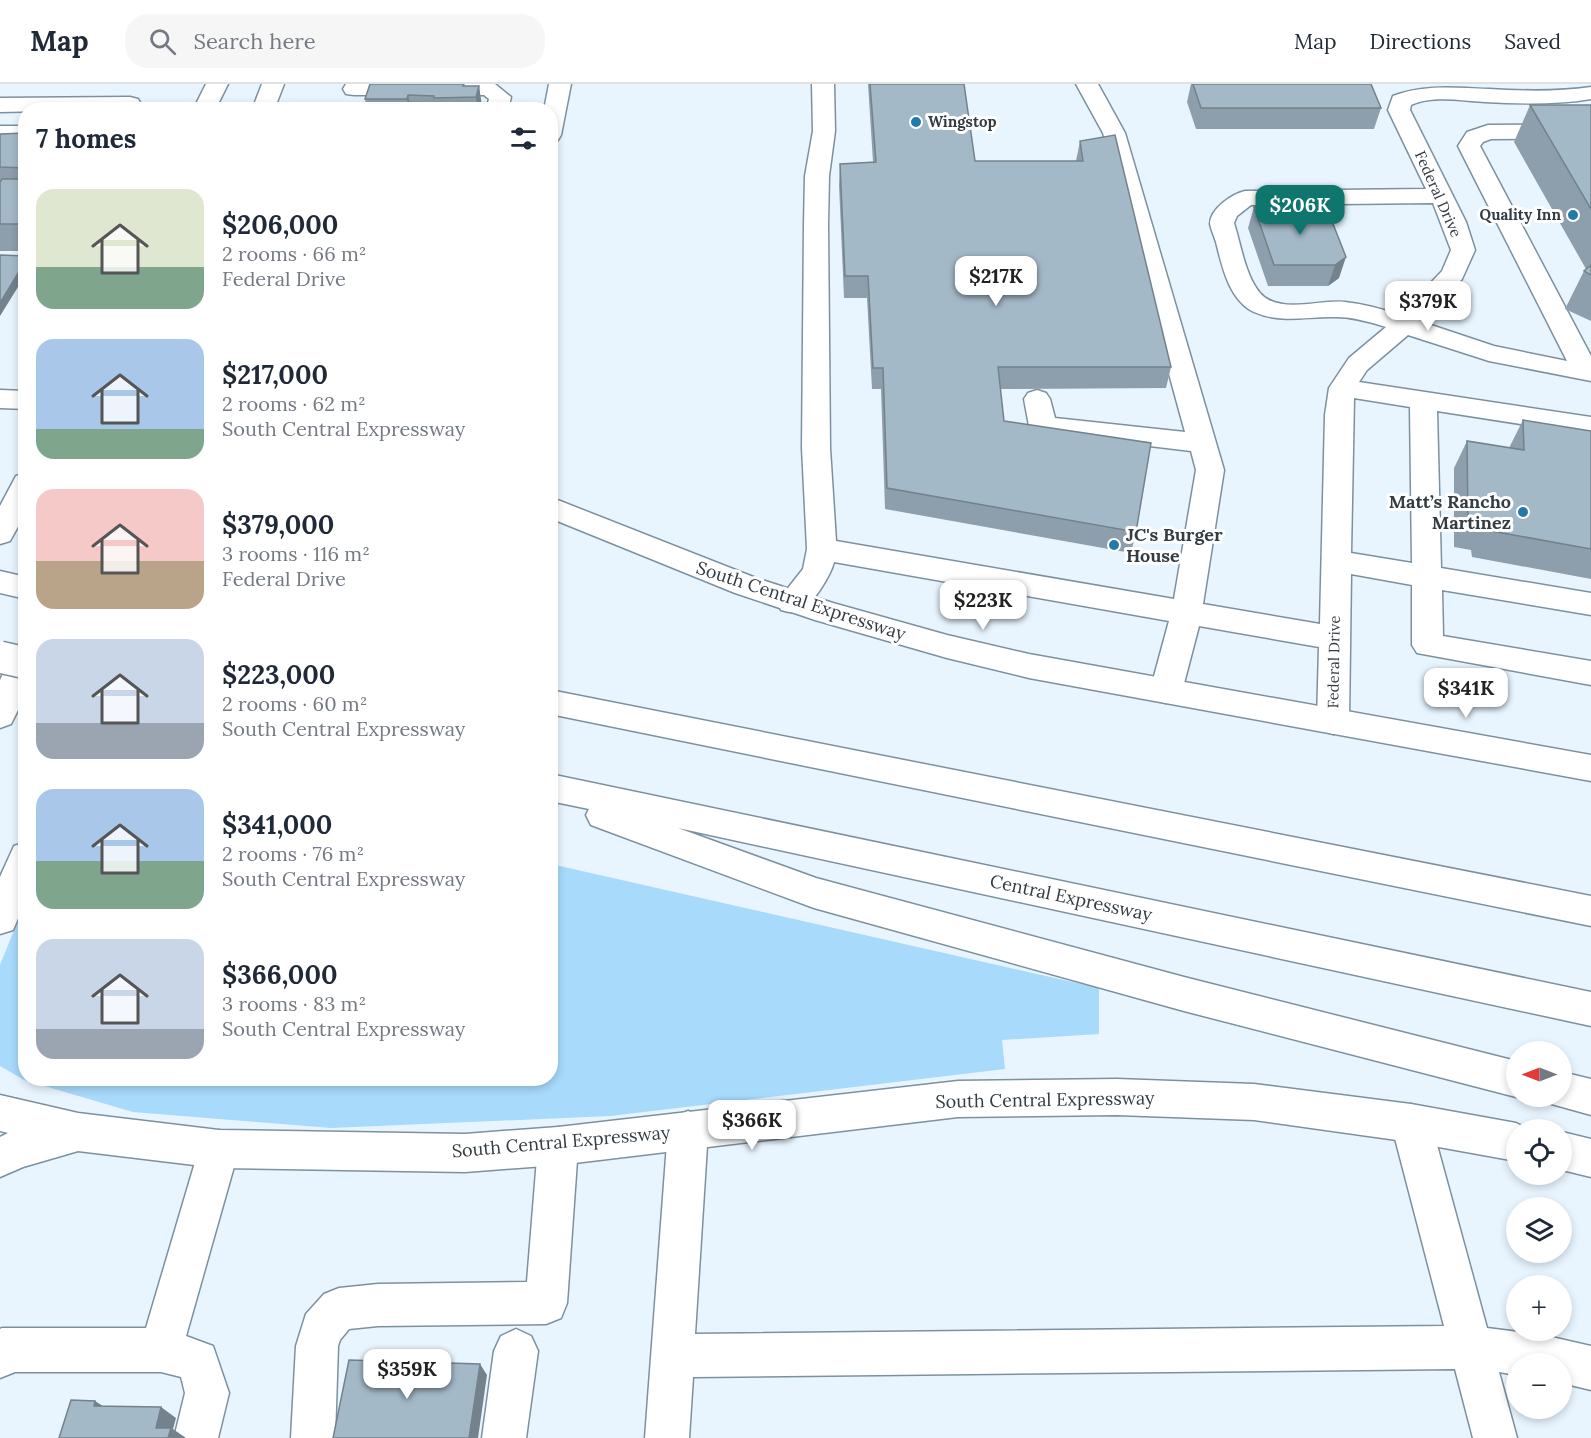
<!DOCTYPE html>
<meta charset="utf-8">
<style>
body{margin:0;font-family:Lora,serif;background:#f6f6f7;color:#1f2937;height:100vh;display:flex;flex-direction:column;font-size:22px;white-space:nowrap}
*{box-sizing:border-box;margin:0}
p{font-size:20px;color:#747a83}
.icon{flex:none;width:33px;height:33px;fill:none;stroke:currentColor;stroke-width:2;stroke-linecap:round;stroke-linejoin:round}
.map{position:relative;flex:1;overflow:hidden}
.drawer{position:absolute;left:18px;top:18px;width:540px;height:984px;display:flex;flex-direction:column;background:#fff;border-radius:24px;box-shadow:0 3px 9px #0003}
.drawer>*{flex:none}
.needle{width:39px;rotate:270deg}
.fabs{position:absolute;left:1506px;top:957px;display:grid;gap:12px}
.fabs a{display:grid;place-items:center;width:66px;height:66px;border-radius:50%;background:#fff;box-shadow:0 3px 9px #0003;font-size:30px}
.price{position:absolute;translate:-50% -51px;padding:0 14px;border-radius:12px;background:#fff;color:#222;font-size:20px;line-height:39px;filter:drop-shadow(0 2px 3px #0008)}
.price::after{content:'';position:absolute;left:50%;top:36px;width:18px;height:14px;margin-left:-9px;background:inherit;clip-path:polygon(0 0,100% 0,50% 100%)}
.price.current{background:#0f766e;color:#fff}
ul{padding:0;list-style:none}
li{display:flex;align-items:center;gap:18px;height:150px;padding:0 18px}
li span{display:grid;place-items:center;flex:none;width:168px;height:120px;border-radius:18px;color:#555}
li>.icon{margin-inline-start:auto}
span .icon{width:72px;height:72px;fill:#fffc;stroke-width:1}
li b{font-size:26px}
h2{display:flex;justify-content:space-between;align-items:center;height:72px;padding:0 18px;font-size:26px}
header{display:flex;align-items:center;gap:36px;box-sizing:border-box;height:84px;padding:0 30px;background:#fff;border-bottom:2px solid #e0e1e3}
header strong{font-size:28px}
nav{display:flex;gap:33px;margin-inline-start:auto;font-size:21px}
.search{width:420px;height:54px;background:#f6f6f7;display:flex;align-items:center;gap:15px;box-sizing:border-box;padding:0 21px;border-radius:24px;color:#747a83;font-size:22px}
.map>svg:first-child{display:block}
</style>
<header>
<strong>Map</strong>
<div class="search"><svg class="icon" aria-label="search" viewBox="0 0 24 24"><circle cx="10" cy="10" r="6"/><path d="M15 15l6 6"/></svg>Search here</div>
<nav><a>Map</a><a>Directions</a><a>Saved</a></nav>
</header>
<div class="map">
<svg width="1591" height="1354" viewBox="0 0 1591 1354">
<rect width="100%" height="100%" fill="#e8f5ff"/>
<polygon fill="#a8dafc" points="551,780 1099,904 1099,950 1002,956 1005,985 610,1032 331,1044 133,1028 24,996 0,982 0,881 25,819 26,994 550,994"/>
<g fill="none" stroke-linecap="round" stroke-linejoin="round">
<g stroke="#7c919f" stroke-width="3">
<g id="minor">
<polygon points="346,0 495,0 511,13 508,26 486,26 489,15 484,11 354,11 346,10 343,5"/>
<polygon points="549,0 571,0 561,51 558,56 550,58 550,26 544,26"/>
<path d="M 812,0 L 834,0 L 835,47 L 829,92 L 828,140 L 830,364 L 836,457 L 1174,515 L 1196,386 L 1191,367 L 1033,348 L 1029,342 L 1024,315 L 1028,309 L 1037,306 L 1046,309 L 1050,315 L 1055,334 L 1185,348 L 1103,49 L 1076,0 L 1098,0 L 1125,49 L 1224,386 L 1203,520 L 1320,540 L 1325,331 L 1329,304 L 1349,274 L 1386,243 C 1370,238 1353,233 1336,233 C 1309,232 1281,240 1254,228 C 1229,216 1222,182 1216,158 C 1214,152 1211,145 1210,140 C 1210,125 1232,110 1245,107 L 1426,105 L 1388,26 L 1393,12 C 1424,0 1457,4 1489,5 C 1523,7 1557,8 1591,3 L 1591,15 C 1556,21 1520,20 1485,18 C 1462,17 1433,11 1411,21 L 1410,26 L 1466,138 L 1475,166 L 1462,195 L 1422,238 L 1494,262 L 1567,277 L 1458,62 L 1467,48 L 1488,41 L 1591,40 L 1591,54 L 1491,55 L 1483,58 L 1480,62 L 1591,272 L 1591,297 L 1489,277 L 1408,251 L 1367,286 L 1359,298 L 1591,333 L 1591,351 L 1437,327 L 1441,484 L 1591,509 L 1591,531 L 1442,506 L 1443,552 L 1591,577 L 1591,601 L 1417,569 L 1412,561 L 1412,501 L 1351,490 L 1349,637 L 1344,646 L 1333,650 L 1322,646 L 1317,637 L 1319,563 L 1199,542 L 1182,607 L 1177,616 L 1166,619 L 1155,616 L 1150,607 L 1169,537 L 834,478 C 831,491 813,520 801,526 C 794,530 788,528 781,526 L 777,518 L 803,485 L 807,465 L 802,364 L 804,140 L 805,92 L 813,47 ZM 1433,119 L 1451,166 L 1442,187 L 1400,231 C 1382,225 1364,220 1345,218 C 1320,215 1279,231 1260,209 C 1245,191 1241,161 1234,139 L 1237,132 L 1251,121 ZM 1354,314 L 1410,323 L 1412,479 L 1351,469 Z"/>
<polygon points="130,13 138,15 141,20 138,25 0,28 0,14"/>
<rect x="0" y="42" width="26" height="14"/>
<polygon points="23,187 26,187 26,201 14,199 11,194 14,189"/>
<polygon points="1411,1020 1425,1026 1431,1039 1487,1244 1543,1251 1591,1262 1591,1306 1562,1299 1562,1280 1516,1280 1516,1291 1499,1288 1517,1354 1473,1354 1455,1285 693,1293 689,1354 645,1354 668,1046 674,1033 688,1027 702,1033 708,1046 695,1250 1444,1242 1391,1039 1397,1026"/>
<polygon points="558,1043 572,1049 578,1062 567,1219 561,1234 546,1240 378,1242 349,1245 340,1256 338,1262 335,1354 291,1354 296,1262 306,1230 324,1210 339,1204 378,1200 527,1198 538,1062 544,1049"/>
<polygon points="219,1046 233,1052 239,1065 186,1252 213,1262 229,1309 218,1354 174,1354 185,1309 181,1293 161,1288 15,1288 0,1294 0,1245 2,1244 146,1244 199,1065 205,1052"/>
<polygon points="516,1245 531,1252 538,1267 526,1354 482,1354 494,1267 501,1252"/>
</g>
</g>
<g stroke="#7c919f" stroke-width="3">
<g id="major">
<polygon points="206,0 228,0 215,26 193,26"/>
<polygon points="262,0 284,0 274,26 252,26"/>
<polygon points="0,306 26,307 26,325 0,324"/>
<polygon points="26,389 26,428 10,457 0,460 0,422 16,392"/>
<polygon points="550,413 756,494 833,519 947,551 1029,570 1591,671 1591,697 1029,594 947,574 815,536 735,509 550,434"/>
<polygon points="26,561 26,610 11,640 0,644 0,596 15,565"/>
<polygon points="26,758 26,816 13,846 0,850 0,793 14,762"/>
<polygon points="1117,995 1254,1000 1411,1020 1516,1039 1530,1046 1516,1046 1516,1077 1411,1058 1254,1036 1117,1031 958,1033 558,1081 465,1088 219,1084 78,1067 23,1083 0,1093 0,1053 8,1049 0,1047 0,1011 78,1029 219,1046 465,1050 558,1043 958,997"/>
<polygon points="1562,1048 1591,1055 1591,1093 1562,1086"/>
</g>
</g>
<g stroke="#7c919f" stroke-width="3">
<g id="highway">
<polygon points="0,487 26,493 26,515 0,509"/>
<polygon points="550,606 1591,812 1591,842 550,630"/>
<polygon points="550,690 1591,908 1591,942 678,744 816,794 1184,893 1516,977 1516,1013 1184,927 814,824 591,741 586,731 589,725 550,717"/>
<polygon points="1562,988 1591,995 1591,1031 1548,1019 1546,1012 1562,1012"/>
</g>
</g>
<use href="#minor" fill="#fff" fill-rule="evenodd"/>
<use href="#major" fill="#fff" fill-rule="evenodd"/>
<use href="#highway" fill="#fff" fill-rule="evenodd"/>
<g stroke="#7c919f" stroke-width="34" stroke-linecap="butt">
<polyline id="highway-bridge" points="0,573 26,579"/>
</g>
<use href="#highway-bridge" stroke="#fff" stroke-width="31"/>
</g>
<g fill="#8d9fac">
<polygon points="868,0 964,0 975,77 1076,77 1080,57 1171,283 1166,304 1000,305 1004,337 1136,448 1131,469 885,425 881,305 872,305 867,214 844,214 839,101 840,80 873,78"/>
<polygon points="1191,0 1371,0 1381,24 1374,45 1196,45 1187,18"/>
<polygon points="468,2 479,2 482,23 482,26 367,26 365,15"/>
<polygon points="1530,21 1591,21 1591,237 1565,225 1584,187 1586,185 1514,58"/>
<polygon points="26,49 26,167 0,167 0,50"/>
<polygon points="1326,122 1339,194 1328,202 1268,202 1248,144 1254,123"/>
<polygon points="1523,336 1591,347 1591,495 1472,473 1471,466 1454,463 1454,384 1467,357 1509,364"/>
</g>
<g fill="#73828c">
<polygon points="479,2 482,23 482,26 478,26 476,13"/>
<polygon points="408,11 411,26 409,26 407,15"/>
<polygon points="26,135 26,146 23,140"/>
<polygon points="1346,173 1339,194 1328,202 1335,181"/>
<polygon points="26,176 26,190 0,232 0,219"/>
<polygon points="480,1280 487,1291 478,1354 469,1354"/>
<polygon points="95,1317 112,1328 94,1322"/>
<polygon points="161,1323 176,1334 173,1345 186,1354 168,1354 156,1344"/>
</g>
<g fill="#a4b9c8" stroke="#73828c" stroke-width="1.5">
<polygon points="370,0 464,0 463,2 479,2 476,13 434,14 434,12 408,11 407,15 365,15"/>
<polygon points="870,0 964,0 975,77 1083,77 1080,57 1115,51 1171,283 998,283 1004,337 1151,359 1136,448 887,404 883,284 873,284 868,192 845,192 840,80 876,78"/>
<polygon points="1193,0 1371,0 1381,24 1201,24"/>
<polygon points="1530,21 1591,21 1591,125"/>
<polygon points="26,49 25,84 0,83 0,50"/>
<polygon points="2,95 26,95 26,135 23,140 0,140 0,98"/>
<polygon points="1326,122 1346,173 1335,181 1274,181 1254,123"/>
<polygon points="0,171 26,172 26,176 0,219"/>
<polygon points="1591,181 1591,191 1584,187"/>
<polygon points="1523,336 1591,347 1591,465 1486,446 1485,439 1468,435 1467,357 1524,366"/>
<polygon points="349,1276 480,1280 469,1354 333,1354"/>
<polygon points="71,1316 95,1317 94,1322 161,1323 156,1344 171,1344 168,1354 59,1354"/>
</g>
<g fill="#237aa9" stroke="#fff" stroke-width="2">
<circle cx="916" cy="38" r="6"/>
<circle cx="1573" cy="131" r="6"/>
<circle cx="1523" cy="428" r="6"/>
<circle cx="1114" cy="461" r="6"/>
</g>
<g text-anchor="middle" stroke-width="6" stroke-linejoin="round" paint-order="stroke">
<g font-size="15" font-weight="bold" fill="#333c42" stroke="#fff" text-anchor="start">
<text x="928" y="43">Wingstop</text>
<text x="1561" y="136" text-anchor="end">Quality Inn</text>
</g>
<g font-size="15" fill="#333c42" stroke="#fff">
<text transform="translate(1438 110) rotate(66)" y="5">Federal Drive</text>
<text transform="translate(1334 578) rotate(-89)" y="5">Federal Drive</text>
</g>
<g font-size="18" font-weight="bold" fill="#333c42" stroke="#fff" text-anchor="end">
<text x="1511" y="424">Matt’s Rancho<tspan x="1511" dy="21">Martinez</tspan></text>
<text x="1126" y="457" text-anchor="start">JC's Burger<tspan x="1126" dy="21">House</tspan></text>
</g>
<g font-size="18" fill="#333c42" stroke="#fff">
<text transform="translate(801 517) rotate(18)" y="6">South Central Expressway</text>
<text transform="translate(1071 814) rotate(12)" y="6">Central Expressway</text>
<text transform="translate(1045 1016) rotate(-1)" y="6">South Central Expressway</text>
<text transform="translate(561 1058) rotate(-5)" y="6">South Central Expressway</text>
</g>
</g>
</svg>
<div class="fabs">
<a><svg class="needle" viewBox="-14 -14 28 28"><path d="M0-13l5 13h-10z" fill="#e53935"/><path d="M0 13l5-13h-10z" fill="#747a83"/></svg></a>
<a><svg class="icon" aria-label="locate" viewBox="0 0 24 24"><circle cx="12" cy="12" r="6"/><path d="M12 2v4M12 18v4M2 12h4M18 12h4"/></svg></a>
<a><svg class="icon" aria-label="layers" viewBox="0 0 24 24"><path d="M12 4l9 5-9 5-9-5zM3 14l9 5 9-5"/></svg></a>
<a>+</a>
<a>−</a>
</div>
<b class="price current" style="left:1300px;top:152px">$206K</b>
<b class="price" style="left:996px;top:223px">$217K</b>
<b class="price" style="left:1428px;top:248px">$379K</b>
<b class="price" style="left:983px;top:547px">$223K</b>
<b class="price" style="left:1466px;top:635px">$341K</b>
<b class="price" style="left:752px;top:1067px">$366K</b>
<b class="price" style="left:407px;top:1316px">$359K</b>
<section class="drawer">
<h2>7 homes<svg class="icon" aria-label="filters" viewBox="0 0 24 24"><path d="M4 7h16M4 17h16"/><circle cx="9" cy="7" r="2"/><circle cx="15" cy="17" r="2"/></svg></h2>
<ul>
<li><span style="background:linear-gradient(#dfe7d0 65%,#7fa58c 0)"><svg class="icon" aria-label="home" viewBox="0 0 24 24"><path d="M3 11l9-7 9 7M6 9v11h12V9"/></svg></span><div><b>$206,000</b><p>2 rooms · 66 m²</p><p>Federal Drive</p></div></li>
<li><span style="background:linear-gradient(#a9c7e8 75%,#7fa58c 0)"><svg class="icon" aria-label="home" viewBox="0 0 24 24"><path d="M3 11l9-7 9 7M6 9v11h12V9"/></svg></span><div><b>$217,000</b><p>2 rooms · 62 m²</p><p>South Central Expressway</p></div></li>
<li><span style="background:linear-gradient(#f6c9c9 60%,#b9a48a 0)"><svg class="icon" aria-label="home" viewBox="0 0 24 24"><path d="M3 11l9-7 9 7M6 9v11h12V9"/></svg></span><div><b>$379,000</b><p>3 rooms · 116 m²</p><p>Federal Drive</p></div></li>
<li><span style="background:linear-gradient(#c9d6e8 70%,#9aa5b1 0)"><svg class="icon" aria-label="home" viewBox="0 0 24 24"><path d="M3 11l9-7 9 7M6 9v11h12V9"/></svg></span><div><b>$223,000</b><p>2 rooms · 60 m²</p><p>South Central Expressway</p></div></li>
<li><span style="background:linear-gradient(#a9c7e8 60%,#7fa58c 0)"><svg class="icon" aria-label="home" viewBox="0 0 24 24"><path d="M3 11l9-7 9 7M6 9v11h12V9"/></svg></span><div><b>$341,000</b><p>2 rooms · 76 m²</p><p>South Central Expressway</p></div></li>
<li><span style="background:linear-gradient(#c9d6e8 75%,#9aa5b1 0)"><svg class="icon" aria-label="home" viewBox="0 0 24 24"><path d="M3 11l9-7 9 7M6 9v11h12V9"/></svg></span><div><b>$366,000</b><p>3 rooms · 83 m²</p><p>South Central Expressway</p></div></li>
</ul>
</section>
</div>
